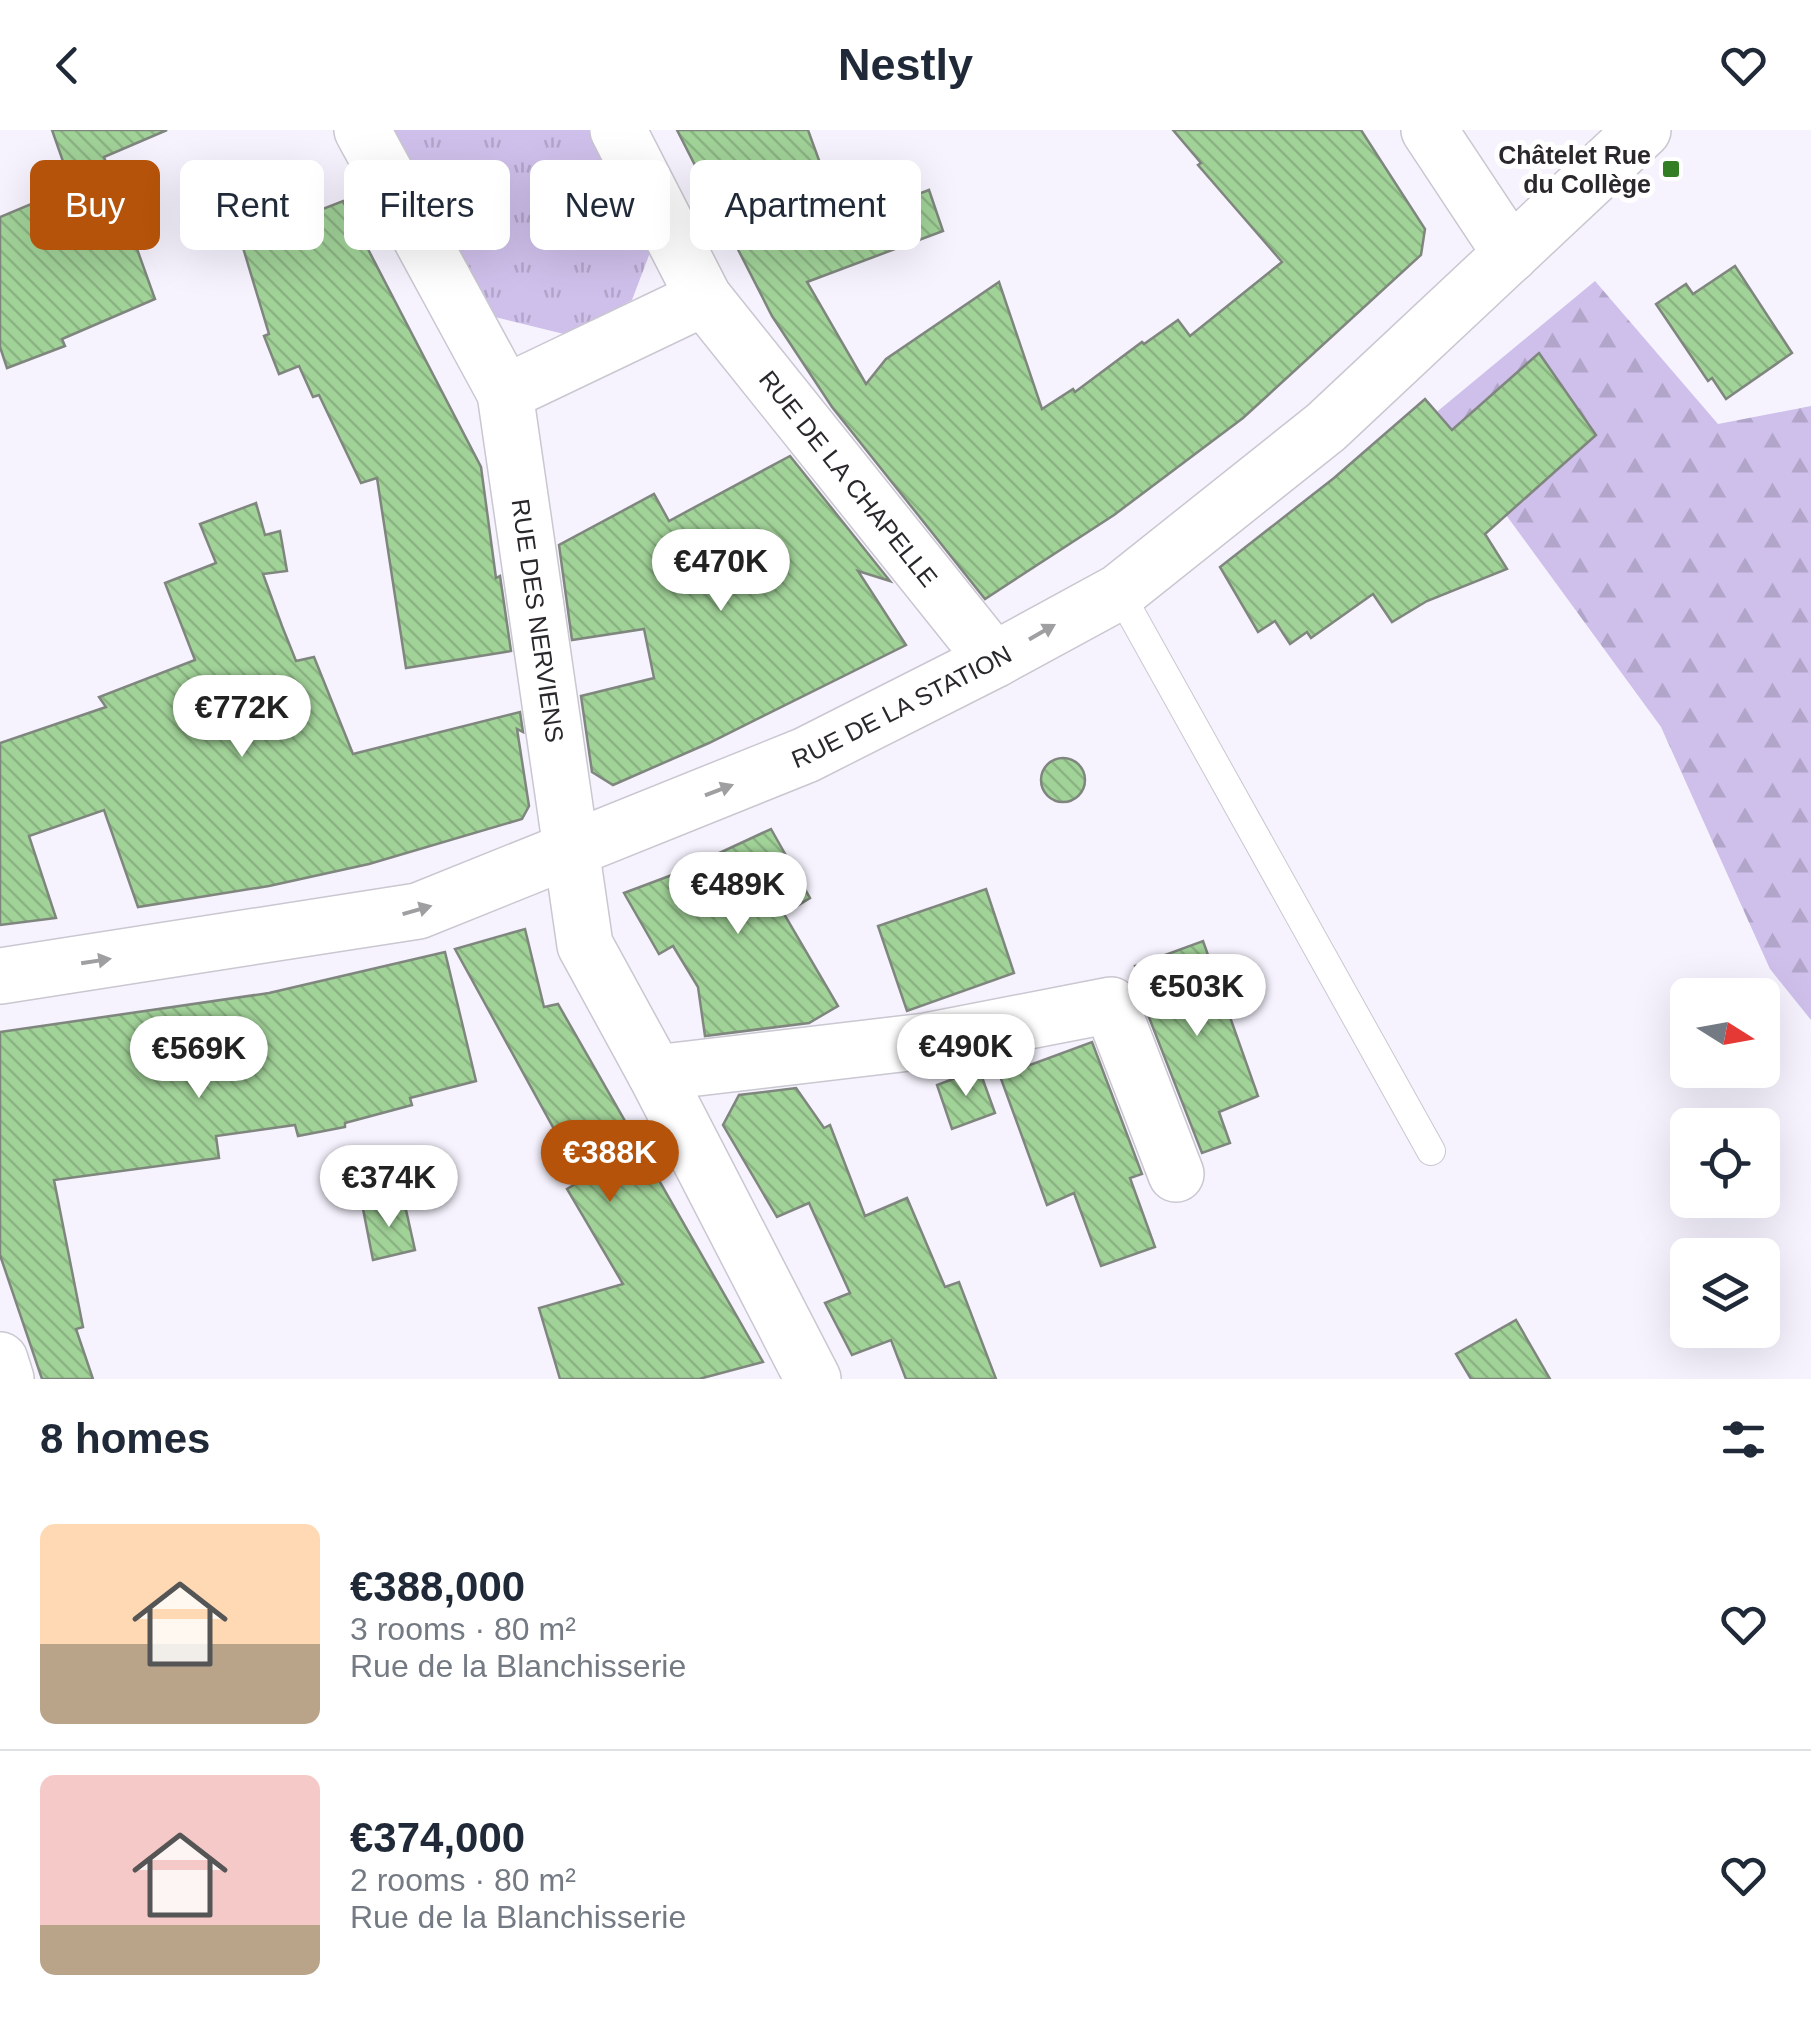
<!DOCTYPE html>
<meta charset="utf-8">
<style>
body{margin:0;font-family:Arial,sans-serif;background:#f2f2f3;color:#1f2937;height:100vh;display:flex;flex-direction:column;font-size:38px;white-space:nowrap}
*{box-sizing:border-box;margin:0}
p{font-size:32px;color:#747a83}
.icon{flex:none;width:55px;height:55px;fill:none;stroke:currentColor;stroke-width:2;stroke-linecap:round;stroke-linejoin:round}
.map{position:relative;height:1249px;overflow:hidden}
.side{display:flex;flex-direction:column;background:#fff;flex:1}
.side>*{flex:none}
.hud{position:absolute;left:30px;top:30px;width:1000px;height:90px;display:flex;gap:20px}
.needle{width:65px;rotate:101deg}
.tools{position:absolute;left:1670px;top:848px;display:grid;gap:20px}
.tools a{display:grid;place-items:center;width:110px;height:110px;border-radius:15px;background:#fff;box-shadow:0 10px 40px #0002;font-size:50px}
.price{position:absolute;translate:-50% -85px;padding:0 22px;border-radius:35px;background:#fff;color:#222;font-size:32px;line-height:65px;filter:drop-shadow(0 2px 5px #0008)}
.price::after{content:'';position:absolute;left:50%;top:60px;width:30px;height:22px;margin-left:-15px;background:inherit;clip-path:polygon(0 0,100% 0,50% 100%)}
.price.active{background:#b45309;color:#fff}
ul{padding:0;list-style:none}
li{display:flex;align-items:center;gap:30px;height:250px;padding:0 40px}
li+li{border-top:2px solid #e0e1e3}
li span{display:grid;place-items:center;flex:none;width:280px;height:200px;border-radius:15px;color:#555}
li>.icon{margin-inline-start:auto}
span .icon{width:120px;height:120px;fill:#fffc;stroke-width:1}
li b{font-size:42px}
h2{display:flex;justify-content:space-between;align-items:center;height:120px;padding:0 40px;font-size:42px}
.tag{padding:0 35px;border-radius:15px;background:#fff;box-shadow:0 10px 40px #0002;font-size:35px;line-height:90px}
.tag.active{background:#b45309;color:#fff}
header{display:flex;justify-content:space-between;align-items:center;height:130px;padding:0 40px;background:#fff;font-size:45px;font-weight:700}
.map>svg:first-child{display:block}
</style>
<header><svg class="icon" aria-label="back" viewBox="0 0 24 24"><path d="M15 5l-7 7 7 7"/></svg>Nestly<svg class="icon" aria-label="heart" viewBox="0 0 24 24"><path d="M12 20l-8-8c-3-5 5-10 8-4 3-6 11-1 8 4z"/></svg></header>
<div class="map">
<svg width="1811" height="1249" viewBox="0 0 1811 1249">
<defs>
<pattern id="forest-firs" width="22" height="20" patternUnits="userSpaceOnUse" patternTransform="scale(2.5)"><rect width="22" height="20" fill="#cfc0eb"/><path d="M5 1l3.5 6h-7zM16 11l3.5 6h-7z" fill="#b2a5ca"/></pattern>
<pattern id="park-tufts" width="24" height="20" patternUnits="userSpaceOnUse" patternTransform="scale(2.5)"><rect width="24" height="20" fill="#cfc0eb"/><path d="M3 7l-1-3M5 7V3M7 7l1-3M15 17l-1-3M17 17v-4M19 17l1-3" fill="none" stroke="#b2a5ca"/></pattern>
<pattern id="building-back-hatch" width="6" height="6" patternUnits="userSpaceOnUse" patternTransform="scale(2.5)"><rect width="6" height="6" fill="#a1d298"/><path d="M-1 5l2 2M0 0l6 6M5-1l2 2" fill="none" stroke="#8bb483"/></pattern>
</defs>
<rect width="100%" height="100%" fill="#f6f3fe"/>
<polygon fill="url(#forest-firs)" points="1595,151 1718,294 1811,276 1811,890 1770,839 1661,597 1433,285"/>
<polygon fill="url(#park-tufts)" points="393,0 597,0 654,112 632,170 568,205 487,185"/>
<g fill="url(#building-back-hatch)" stroke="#7f867e" stroke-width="2.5">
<polygon points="52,0 167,0 104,27 155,169 62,209 65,216 7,238 0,217 0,87 72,57"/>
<polygon points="677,0 808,0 832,66 869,83 929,60 943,101 807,152 866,254 886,229 999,152 1042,279 1073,259 1075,262 1142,212 1144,214 1178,190 1190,206 1282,132 1198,35 1201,33 1173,0 1361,0 1425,99 1421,125 1243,288 1114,385 985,469 832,277 772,186"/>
<polygon points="343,71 481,337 496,448 500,446 511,521 406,538 377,348 361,353 319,265 313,267 299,236 279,244 264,206 269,204 241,111"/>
<polygon points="1735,136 1792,223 1726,269 1712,248 1708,251 1656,174 1686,154 1693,164"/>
<polygon points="1539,223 1596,305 1485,404 1507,439 1427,471 1392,492 1373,464 1311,508 1307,502 1290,514 1275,491 1258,502 1220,437 1334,348 1425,269 1452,300"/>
<polygon points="790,326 890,451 858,441 906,515 709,613 613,655 592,642 581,566 654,548 644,499 572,510 559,415 654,364 669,391"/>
<polygon points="256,373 265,405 280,401 287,441 263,444 282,496 296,531 314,527 353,624 520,582 523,602 517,599 529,676 522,689 369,734 269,756 138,777 104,680 29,706 56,788 0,795 0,613 106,577 99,567 195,530 165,453 216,433 200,394"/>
<circle cx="1063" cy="650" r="22"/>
<polygon points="771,699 810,768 784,784 838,876 809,893 705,906 698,857 673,816 659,824 624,763 672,745"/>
<polygon points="986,759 1014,843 907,881 878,796"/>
<polygon points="525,799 544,877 558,874 763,1232 699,1249 560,1249 539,1178 623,1154 567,1059 582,1050 455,819"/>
<polygon points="1203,811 1258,966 1219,982 1230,1013 1202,1023 1143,872 1147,870 1135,836"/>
<polygon points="445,822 476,951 410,968 412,975 345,993 345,997 298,1006 295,995 216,1006 219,1028 54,1050 83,1197 76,1199 93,1249 42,1249 0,1125 0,902 269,863"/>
<polygon points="1092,912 1142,1044 1130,1048 1155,1117 1101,1136 1074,1063 1047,1075 1000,946"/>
<polygon points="979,939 995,983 952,999 937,955"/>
<polygon points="796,958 824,998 830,995 865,1086 907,1068 945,1157 959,1152 996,1249 906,1249 891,1210 852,1225 825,1173 850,1163 809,1073 777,1087 723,995 739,965"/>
<polygon points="404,1071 415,1120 373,1130 363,1079"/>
<polygon points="1516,1190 1550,1249 1471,1249 1456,1224"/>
</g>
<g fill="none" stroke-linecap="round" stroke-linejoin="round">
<g stroke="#cac7d1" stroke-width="30">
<polyline id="service" points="1119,462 1431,1021"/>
</g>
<g stroke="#cac7d1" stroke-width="58">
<g id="minor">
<polyline points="362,0 505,263 704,168"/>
<path id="s1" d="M 618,0 L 704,168 L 994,530"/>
<polyline points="1429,0 1511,124"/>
<path id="s2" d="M 505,263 L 585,815 L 655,943 L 813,1249"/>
<polyline points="655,943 926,911 1111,875 1176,1044"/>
<polyline points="0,1230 6,1249"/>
</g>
</g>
<g stroke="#cac7d1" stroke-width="58">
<g id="primary">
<path id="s3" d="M 0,846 L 418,781 L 806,625 L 994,530 L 1119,462 L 1326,297 L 1643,0"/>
</g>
</g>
<use href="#service" stroke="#fff" stroke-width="28"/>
<use href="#minor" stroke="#fff" stroke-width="55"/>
<use href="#primary" stroke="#fff" stroke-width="55"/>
</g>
<defs><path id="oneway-solid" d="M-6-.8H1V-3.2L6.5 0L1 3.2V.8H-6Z" transform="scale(2.5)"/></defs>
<g fill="#9f9ea0">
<use href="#oneway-solid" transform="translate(1042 502) rotate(-30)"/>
<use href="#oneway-solid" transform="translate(719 660) rotate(-21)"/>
<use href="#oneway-solid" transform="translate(417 780) rotate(-16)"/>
<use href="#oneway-solid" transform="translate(96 831) rotate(-9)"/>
</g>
<rect fill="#337e25" stroke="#fff" stroke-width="4" x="1661" y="29" width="20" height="20" rx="5"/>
<g text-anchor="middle" stroke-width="10" stroke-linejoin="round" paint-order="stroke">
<g font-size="25" font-weight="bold" fill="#2a282c" stroke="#fff" text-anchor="end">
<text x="1651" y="34">Châtelet Rue<tspan x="1651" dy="29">du Collège</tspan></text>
</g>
<g font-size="25" fill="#2a282c" stroke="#fff">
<text dy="9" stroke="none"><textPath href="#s1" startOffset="420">RUE DE LA CHAPELLE</textPath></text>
<text dy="9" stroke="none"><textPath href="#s2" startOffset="230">RUE DES NERVIENS</textPath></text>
<text dy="9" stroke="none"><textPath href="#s3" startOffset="948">RUE DE LA STATION</textPath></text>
</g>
</g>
</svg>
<div class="tools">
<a><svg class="needle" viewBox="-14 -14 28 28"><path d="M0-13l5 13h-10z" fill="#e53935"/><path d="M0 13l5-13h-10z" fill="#747a83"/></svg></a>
<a><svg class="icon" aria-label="locate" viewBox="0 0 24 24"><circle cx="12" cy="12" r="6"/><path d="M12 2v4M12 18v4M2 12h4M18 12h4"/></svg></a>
<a><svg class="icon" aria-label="layers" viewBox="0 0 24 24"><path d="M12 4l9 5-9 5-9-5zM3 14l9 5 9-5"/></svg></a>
</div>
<b class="price" style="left:721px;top:484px">€470K</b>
<b class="price" style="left:242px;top:630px">€772K</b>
<b class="price" style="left:738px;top:807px">€489K</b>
<b class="price" style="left:1197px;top:909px">€503K</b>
<b class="price" style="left:966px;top:969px">€490K</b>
<b class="price" style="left:199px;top:971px">€569K</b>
<b class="price active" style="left:610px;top:1075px">€388K</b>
<b class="price" style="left:389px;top:1100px">€374K</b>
<div class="hud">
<a class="tag active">Buy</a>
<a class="tag">Rent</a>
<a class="tag">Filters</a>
<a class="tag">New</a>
<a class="tag">Apartment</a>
</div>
</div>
<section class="side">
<h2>8 homes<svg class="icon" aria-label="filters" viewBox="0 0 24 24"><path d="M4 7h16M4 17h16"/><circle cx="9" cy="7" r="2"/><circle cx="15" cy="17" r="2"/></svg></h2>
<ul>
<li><span style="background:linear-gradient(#ffd9b3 60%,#b9a48a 0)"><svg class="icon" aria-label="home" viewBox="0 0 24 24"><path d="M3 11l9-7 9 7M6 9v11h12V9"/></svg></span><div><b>€388,000</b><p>3 rooms · 80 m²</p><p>Rue de la Blanchisserie</p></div><svg class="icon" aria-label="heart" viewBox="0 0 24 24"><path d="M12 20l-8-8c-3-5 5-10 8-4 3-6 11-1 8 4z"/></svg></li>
<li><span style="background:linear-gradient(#f6c9c9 75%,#b9a48a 0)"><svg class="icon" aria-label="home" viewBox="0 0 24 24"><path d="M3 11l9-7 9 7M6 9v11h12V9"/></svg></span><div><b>€374,000</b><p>2 rooms · 80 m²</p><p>Rue de la Blanchisserie</p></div><svg class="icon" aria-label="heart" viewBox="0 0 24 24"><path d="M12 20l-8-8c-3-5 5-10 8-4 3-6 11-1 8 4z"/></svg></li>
</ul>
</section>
